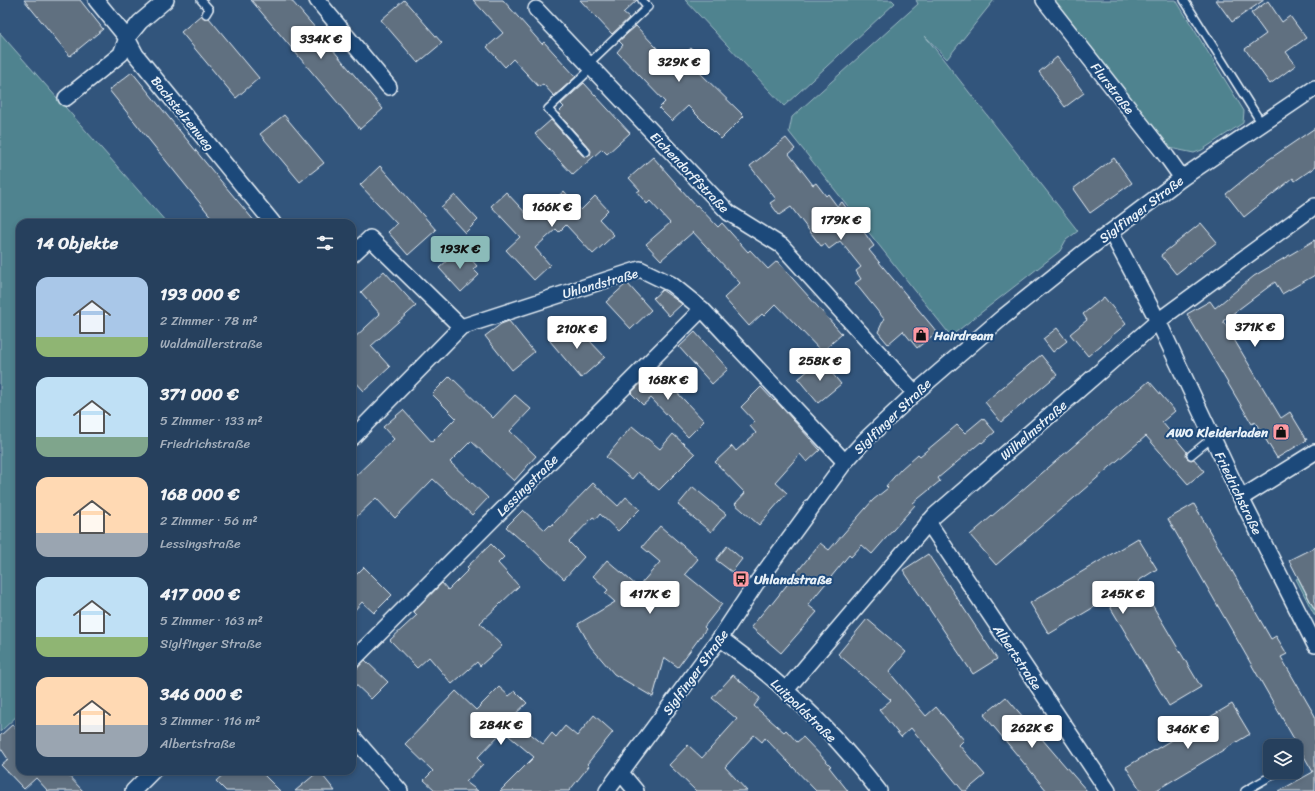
<!DOCTYPE html>
<html lang="de">
<meta charset="utf-8">
<style>
body{margin:0;font-family:Sriracha,sans-serif;background:#324b66;color:#f1f3f6;height:100vh;display:flex;flex-direction:column;font-size:15px;white-space:nowrap}
*{box-sizing:border-box;margin:0}
p{font-size:13px;color:#a4afbc}
.icon{flex:none;width:22px;height:22px;fill:none;stroke:currentColor;stroke-width:2;stroke-linecap:round;stroke-linejoin:round}
.map{position:relative;flex:1;overflow:hidden}
.side{position:absolute;left:16px;top:219px;width:340px;height:556px;display:flex;flex-direction:column;background:#26405d;border-radius:12px;box-shadow:0 2px 6px #0003,0 0 0 1px #425972}
.side>*{flex:none}
.controls{position:absolute;left:1263px;top:739px;display:grid;gap:8px}
.controls a{display:grid;place-items:center;width:40px;height:40px;border-radius:8px;background:#26405d;box-shadow:0 2px 6px #0003,0 0 0 1px #425972;font-size:20px}
.price{position:absolute;translate:-50% -34px;padding:0 9px;border-radius:4px;background:#fff;color:#222;font-size:13px;line-height:26px;filter:drop-shadow(0 1px 2px #0008)}
.price::after{content:'';position:absolute;left:50%;top:24px;width:12px;height:9px;margin-left:-6px;background:inherit;clip-path:polygon(0 0,100% 0,50% 100%)}
.price.active{background:#8bbbb9;color:#111}
ul{padding:0;list-style:none}
li{display:flex;align-items:center;gap:12px;height:100px;padding:0 20px}
li span{display:grid;place-items:center;flex:none;width:112px;height:80px;border-radius:12px;color:#555}
li>.icon{margin-inline-start:auto}
span .icon{width:48px;height:48px;fill:#fffc;stroke-width:1}
li b{font-size:17px}
h2{display:flex;justify-content:space-between;align-items:center;height:48px;padding:0 20px;font-size:17px}
.map>svg:first-child{display:block}
</style>
<div class="map">
<svg width="1315" height="791" viewBox="0 0 1315 791">
<rect width="100%" height="100%" fill="#32557c"/>
<filter id="ink" filterUnits="userSpaceOnUse"><feTurbulence type="fractalNoise" baseFrequency=".025" numOctaves="2"/><feDisplacementMap in="SourceGraphic" scale="8" xChannelSelector="R" yChannelSelector="G"/><feConvolveMatrix kernelMatrix="1 2 1 2 8 2 1 2 1" color-interpolation-filters="sRGB"/></filter>
<g filter="url(#ink)">
<g fill="#4f838f" stroke="#9cbac4">
<polygon points="685,0 892,0 895,3 784,106"/>
<polygon points="916,0 994,0 947,59 925,36 1078,231 1066,240 1060,251 951,336 789,132 792,117 918,4"/>
<polygon points="1050,0 1176,0 1244,111 1243,123 1202,150 1194,153 1165,147"/>
<polygon points="0,33 167,223 20,223 20,713 0,732"/>
<polygon points="1298,578 1315,611 1315,616 1296,579"/>
</g>
<g fill="#607080" stroke="#e8f1f8">
<polygon points="24,0 80,0 103,29 70,56"/>
<polygon points="251,0 291,0 317,30 316,30 383,109 360,129"/>
<polygon points="404,0 442,43 418,63 381,20"/>
<polygon points="473,0 503,0 542,44 544,42 576,77 554,96 543,84 539,87 513,59 505,67 487,47 503,33"/>
<polygon points="580,0 637,0 623,13 629,18 612,34"/>
<polygon points="1216,0 1264,0 1232,22"/>
<polygon points="1268,1 1282,22 1290,16 1306,38 1286,52 1296,65 1270,84 1245,49 1266,34 1251,13"/>
<polygon points="201,15 204,18 209,18 259,78 236,98 181,32"/>
<polygon points="636,26 673,65 691,48 703,60 695,68 744,116 721,139 688,106 672,121 659,108 665,102 617,52 623,45 619,41"/>
<polygon points="1057,57 1084,93 1065,107 1039,72"/>
<polygon points="132,72 205,162 256,223 216,223 109,90"/>
<polygon points="584,83 630,133 607,154 602,149 573,175 535,134 551,120 582,155 587,157 590,155 591,151 590,149 558,113 564,107 561,104"/>
<polygon points="284,115 324,163 300,182 260,134"/>
<polygon points="1315,128 1315,167 1295,181 1293,178 1244,217 1226,194 1268,160"/>
<polygon points="786,138 795,149 789,154 813,185 816,183 826,196 828,194 837,206 842,202 874,246 869,250 937,332 917,348 903,331 888,344 878,332 884,319 855,283 861,279 856,271 861,267 840,241 829,249 825,244 821,246 791,207 779,215 770,203 776,199 750,166"/>
<polygon points="653,157 696,206 697,205 718,227 722,223 748,252 750,250 768,269 777,261 842,334 822,352 776,304 764,316 762,314 749,326 724,298 740,283 693,232 661,260 646,244 670,223 650,201 647,204 637,192 640,190 629,178"/>
<polygon points="1114,158 1132,183 1090,213 1073,189"/>
<polygon points="380,166 436,230 408,255 388,232 397,224 360,185"/>
<polygon points="564,191 581,210 595,196 608,210 599,219 614,235 593,254 566,225 559,232 556,229 535,248 550,265 534,280 506,250 520,237 491,206 506,192 532,220"/>
<polygon points="455,195 478,220 465,233 441,207"/>
<polygon points="1201,223 1217,242 1176,274 1161,255"/>
<polygon points="1315,240 1315,275 1282,294 1275,282 1223,321 1281,418 1290,412 1307,440 1277,458 1255,422 1252,424 1187,314 1210,301 1215,308 1254,276"/>
<polygon points="461,248 477,266 473,269 479,275 461,292 439,268"/>
<polygon points="384,271 416,306 371,346 390,367 364,391 352,378 352,340 380,314 361,292"/>
<polygon points="627,283 651,310 631,329 606,302"/>
<polygon points="662,290 682,304 669,316 653,298"/>
<polygon points="1104,297 1126,324 1088,356 1070,334 1087,320 1083,314"/>
<polygon points="509,321 534,352 512,370 485,336 501,324"/>
<polygon points="572,322 605,357 581,378 550,341"/>
<polygon points="1057,328 1067,341 1053,352 1043,339"/>
<polygon points="695,332 728,369 712,384 679,347"/>
<polygon points="1041,355 1057,375 1001,422 985,402"/>
<polygon points="821,360 841,384 818,403 798,379"/>
<polygon points="658,367 670,380 667,382 704,421 688,437 651,398 643,405 631,393"/>
<polygon points="450,376 493,418 515,395 531,409 510,431 536,456 514,481 471,441 450,462 488,498 472,515 433,479 395,518 376,498 352,521 352,479 394,439 383,427 403,410 432,442 456,418 432,394"/>
<polygon points="1149,381 1175,411 1162,422 1187,452 1186,455 1187,458 1191,460 1194,459 1204,471 1188,484 1146,436 996,565 970,535"/>
<polygon points="761,387 774,401 775,400 820,450 807,462 800,454 775,482 787,493 759,525 735,504 745,493 715,462 732,446 736,451 756,433 750,426 755,422 741,407"/>
<polygon points="983,418 995,432 982,443 981,442 938,478 940,481 913,503 915,505 872,554 862,545 851,557 849,555 808,605 817,612 781,653 751,627 770,604 771,605 820,543 829,550 873,500 888,488 886,486 901,469 918,454 920,456 957,425 965,433"/>
<polygon points="632,426 660,449 673,434 695,454 659,490 638,472 632,479 606,457"/>
<polygon points="593,483 618,506 626,497 640,509 618,531 600,514 596,519 593,517 569,542 584,557 564,579 523,540 522,541 506,527 523,510 545,530 550,525 551,526"/>
<polygon points="693,487 726,514 711,532 678,505"/>
<polygon points="1194,504 1271,639 1276,636 1287,654 1281,657 1315,716 1315,791 1279,791 1313,772 1168,519"/>
<polygon points="660,526 698,559 685,574 722,604 704,627 706,629 678,667 664,657 653,697 614,674 591,647 578,624 615,602 605,593 608,590 593,576 607,560 638,587 660,562 642,547"/>
<polygon points="1138,538 1157,569 1138,581 1201,687 1169,706 1106,600 1049,634 1030,603"/>
<polygon points="491,544 504,557 498,563 519,586 480,623 502,646 480,666 477,662 452,684 429,657 417,668 390,640 417,615 414,612 442,583 448,590 469,569 467,567"/>
<polygon points="727,546 742,559 732,572 716,560"/>
<polygon points="1315,547 1315,610 1289,560"/>
<polygon points="928,554 997,659 973,674 903,570"/>
<polygon points="364,567 392,595 374,613 362,602 352,613 352,579"/>
<polygon points="867,619 906,652 889,672 926,716 936,707 964,740 959,745 985,775 966,791 963,791 911,728 901,737 879,710 891,700 838,654"/>
<polygon points="365,660 388,682 371,699 352,681 352,674"/>
<polygon points="733,675 760,698 754,706 784,732 786,730 797,742 803,737 831,766 829,767 848,791 816,791 765,738 762,742 754,735 725,767 747,791 696,791 669,765 688,745 702,758 737,719 712,698"/>
<polygon points="499,687 509,696 515,691 527,703 511,718 543,744 552,733 556,737 565,726 577,736 594,715 613,732 587,764 589,766 569,791 500,791 534,757 503,731 477,758 483,764 466,782 478,791 436,791 424,780 433,771 405,744 456,691 476,710"/>
<polygon points="1006,697 1066,767 1087,791 1047,791 984,715"/>
<polygon points="1232,704 1250,734 1155,791 1141,791 1126,767"/>
<polygon points="13,724 20,734 20,771 64,771 83,791 48,791 36,778 24,789 1,765 8,759 0,747 0,736"/>
<polygon points="227,771 260,771 280,791 226,791 216,781"/>
<polygon points="319,771 335,791 295,791"/>
</g>
<g fill="none" stroke-linecap="round" stroke-linejoin="round">
<g stroke="#e8f1f8" stroke-width="10">
<g id="lane">
<polyline points="201,0 209,9 206,14"/>
<polyline points="1184,0 1262,124"/>
<polyline points="588,64 648,7 642,0"/>
<polyline points="586,152 548,109 592,68"/>
<polyline points="1191,455 1213,437"/>
<polyline points="1245,791 1278,772"/>
</g>
</g>
<g stroke="#e8f1f8" stroke-width="18">
<g id="street">
<polyline points="96,0 127,38 136,55 273,223"/>
<polyline points="317,0 389,87"/>
<polyline points="1044,0 1167,157 1182,178"/>
<polyline points="536,9 729,213 782,246 915,393"/>
<polyline points="66,98 121,54 127,38 140,22 166,0"/>
<polyline points="1111,232 1158,321 1241,498 1315,645"/>
<polyline points="352,255 370,238 461,327"/>
<polyline points="352,438 461,327 640,269 671,284 702,309 845,462"/>
<polyline points="1241,498 1315,452"/>
<polyline points="928,522 1108,791"/>
<path d="M 720,638 C 742,655 765,671 785,690 C 820,719 851,755 879,791"/>
<polyline points="352,661 702,309"/>
<polyline points="786,690 934,516 1158,321 1315,206"/>
<polyline points="352,736 400,791"/>
<polyline points="621,773 636,791"/>
<polyline points="133,791 153,771"/>
<polyline points="607,791 720,638 755,585 845,462 865,440 915,393 1003,317 1079,256 1182,178 1315,88"/>
</g>
</g>
<use href="#lane" stroke="#1f4a7a" stroke-width="7"/>
<use href="#street" stroke="#1f4a7a" stroke-width="15"/>
</g>
</g>
<defs>
<g id="shop-square" transform="scale(0.9)"><rect x="-9" y="-9" width="18" height="18" rx="4" fill="#ff9aa2" stroke="#1f4a7a"/><path d="M-5-2.5h2.3a2.7 3.5 0 0 1 5.4 0H5L5.5 6h-11ZM-1.5-2.5h3a1.5 2.3 0 0 0-3 0Z" fill="#111"/></g>
<g id="bus-square" transform="scale(0.9)"><rect x="-9" y="-9" width="18" height="18" rx="4" fill="#ff9aa2" stroke="#1f4a7a"/><path d="M-5-6H5V4H4V6H2V4H-2V6H-4V4H-5ZM-3.5-4V0h7V-4ZM-3.5 1.2v1.5H-2V1.2ZM2 1.2v1.5H3.5V1.2Z" fill="#111"/></g>
</defs>
<g fill-rule="evenodd">
<use href="#shop-square" x="921" y="335"/>
<use href="#shop-square" x="1281" y="432"/>
<use href="#bus-square" x="741" y="579"/>
</g>
<g text-anchor="middle" stroke-width="4" stroke-linejoin="round" paint-order="stroke">
<g font-size="13" fill="#e8f1f8" stroke="#1f4a7a">
<text transform="translate(1113 88) rotate(52)" y="5">Flurstraße</text>
<text transform="translate(183 113) rotate(51)" y="5">Bachstelzenweg</text>
<text transform="translate(690 172) rotate(46)" y="5">Eichendorffstraße</text>
<text transform="translate(1141 209) rotate(-37)" y="5">Siglfinger Straße</text>
<text transform="translate(600 283) rotate(-16)" y="5">Uhlandstraße</text>
<text transform="translate(892 416) rotate(-44)" y="5">Siglfinger Straße</text>
<text transform="translate(1033 430) rotate(-41)" y="5">Wilhelmstraße</text>
<text transform="translate(527 485) rotate(-45)" y="5">Lessingstraße</text>
<text transform="translate(1239 493) rotate(64)" y="5">Friedrichstraße</text>
<text transform="translate(1018 657) rotate(56)" y="5">Albertstraße</text>
<text transform="translate(695 672) rotate(-54)" y="5">Siglfinger Straße</text>
<text transform="translate(804 710) rotate(44)" y="5">Luitpoldstraße</text>
</g>
<g font-size="13" font-weight="bold" fill="#e8f1f8" stroke="#1f4a7a" text-anchor="start">
<text x="934" y="340">Hairdream</text>
<text x="1268" y="437" text-anchor="end">AWO Kleiderladen</text>
<text x="754" y="584">Uhlandstraße</text>
</g>
</g>
</svg>
<div class="controls">
<a><svg class="icon" aria-label="layers" viewBox="0 0 24 24"><path d="M12 4l9 5-9 5-9-5zM3 14l9 5 9-5"/></svg></a>
</div>
<b class="price" style="left:321px;top:60px">334K €</b>
<b class="price" style="left:679px;top:83px">329K €</b>
<b class="price" style="left:552px;top:228px">166K €</b>
<b class="price" style="left:841px;top:241px">179K €</b>
<b class="price active" style="left:460px;top:270px">193K €</b>
<b class="price" style="left:1255px;top:348px">371K €</b>
<b class="price" style="left:577px;top:350px">210K €</b>
<b class="price" style="left:820px;top:382px">258K €</b>
<b class="price" style="left:668px;top:401px">168K €</b>
<b class="price" style="left:650px;top:615px">417K €</b>
<b class="price" style="left:1123px;top:615px">245K €</b>
<b class="price" style="left:501px;top:746px">284K €</b>
<b class="price" style="left:1032px;top:749px">262K €</b>
<b class="price" style="left:1188px;top:750px">346K €</b>
<section class="side">
<h2>14 Objekte<svg class="icon" aria-label="filters" viewBox="0 0 24 24"><path d="M4 7h16M4 17h16"/><circle cx="9" cy="7" r="2"/><circle cx="15" cy="17" r="2"/></svg></h2>
<ul>
<li><span style="background:linear-gradient(#a9c7e8 75%,#8fb573 0)"><svg class="icon" aria-label="home" viewBox="0 0 24 24"><path d="M3 11l9-7 9 7M6 9v11h12V9"/></svg></span><div><b>193 000 €</b><p>2 Zimmer · 78 m²</p><p>Waldmüllerstraße</p></div></li>
<li><span style="background:linear-gradient(#bfe0f5 75%,#7fa58c 0)"><svg class="icon" aria-label="home" viewBox="0 0 24 24"><path d="M3 11l9-7 9 7M6 9v11h12V9"/></svg></span><div><b>371 000 €</b><p>5 Zimmer · 133 m²</p><p>Friedrichstraße</p></div></li>
<li><span style="background:linear-gradient(#ffd9b3 70%,#9aa5b1 0)"><svg class="icon" aria-label="home" viewBox="0 0 24 24"><path d="M3 11l9-7 9 7M6 9v11h12V9"/></svg></span><div><b>168 000 €</b><p>2 Zimmer · 56 m²</p><p>Lessingstraße</p></div></li>
<li><span style="background:linear-gradient(#bfe0f5 75%,#8fb573 0)"><svg class="icon" aria-label="home" viewBox="0 0 24 24"><path d="M3 11l9-7 9 7M6 9v11h12V9"/></svg></span><div><b>417 000 €</b><p>5 Zimmer · 163 m²</p><p>Siglfinger Straße</p></div></li>
<li><span style="background:linear-gradient(#ffd9b3 60%,#9aa5b1 0)"><svg class="icon" aria-label="home" viewBox="0 0 24 24"><path d="M3 11l9-7 9 7M6 9v11h12V9"/></svg></span><div><b>346 000 €</b><p>3 Zimmer · 116 m²</p><p>Albertstraße</p></div></li>
</ul>
</section>
</div>
